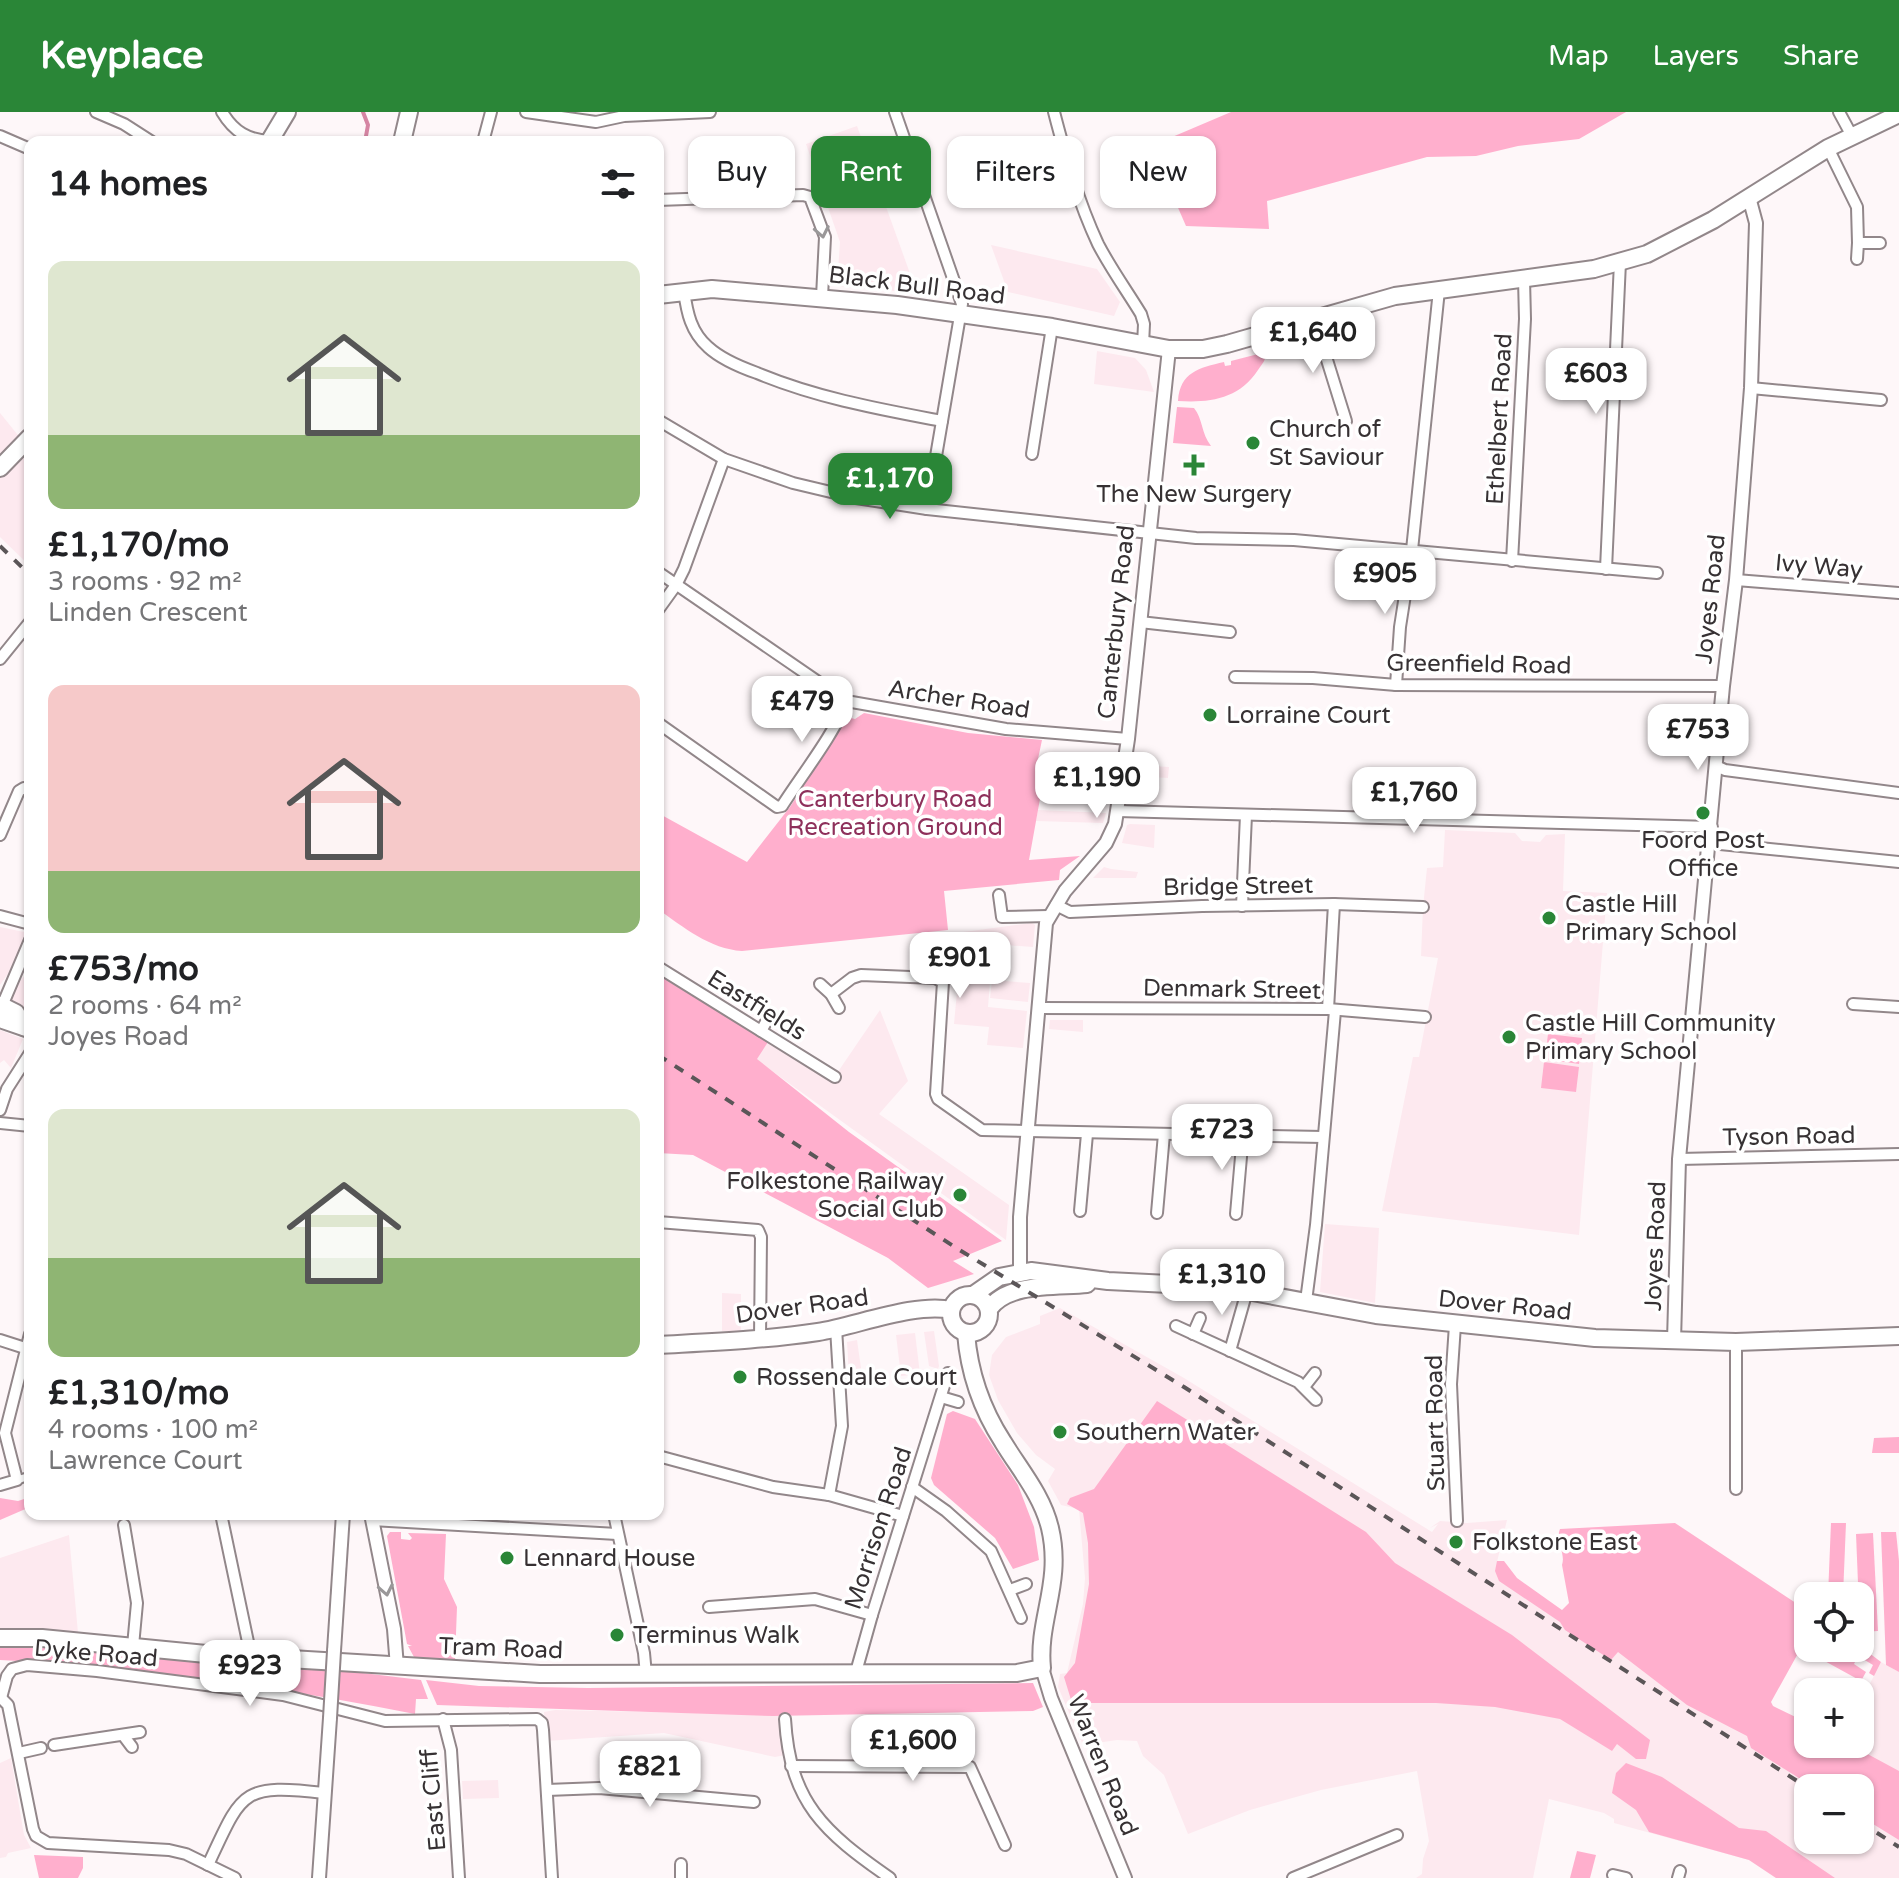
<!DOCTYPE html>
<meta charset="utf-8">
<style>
body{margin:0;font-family:"Varela Round",sans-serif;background:#f6f6f6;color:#202124;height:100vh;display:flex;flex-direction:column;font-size:30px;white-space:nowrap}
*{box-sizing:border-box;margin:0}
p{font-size:26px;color:#757577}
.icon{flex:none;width:44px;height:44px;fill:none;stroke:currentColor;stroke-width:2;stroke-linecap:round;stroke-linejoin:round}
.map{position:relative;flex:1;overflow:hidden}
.details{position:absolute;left:24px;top:24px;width:640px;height:1384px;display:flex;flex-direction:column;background:#fff;border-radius:16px;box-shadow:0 2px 6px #0004}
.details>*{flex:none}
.guide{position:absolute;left:688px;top:24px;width:760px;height:72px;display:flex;gap:16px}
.controls{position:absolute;left:1794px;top:1470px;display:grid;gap:16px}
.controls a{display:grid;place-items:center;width:80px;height:80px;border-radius:16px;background:#fff;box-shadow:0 2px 6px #0004;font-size:40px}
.price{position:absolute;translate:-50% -68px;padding:0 18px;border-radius:16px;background:#fff;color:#222;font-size:26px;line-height:52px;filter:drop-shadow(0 2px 4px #0008)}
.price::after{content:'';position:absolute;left:50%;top:48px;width:24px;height:18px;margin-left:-12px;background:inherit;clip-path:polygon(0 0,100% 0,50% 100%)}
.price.selected{background:#2a8637;color:#fff}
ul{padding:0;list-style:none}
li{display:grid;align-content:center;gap:16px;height:424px;padding:0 24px}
li span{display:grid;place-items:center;height:248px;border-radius:16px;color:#555}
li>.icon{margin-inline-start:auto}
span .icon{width:144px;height:144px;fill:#fffc;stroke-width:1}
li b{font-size:34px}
h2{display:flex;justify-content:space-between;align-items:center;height:96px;padding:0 24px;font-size:34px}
.chip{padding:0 28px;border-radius:16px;background:#fff;box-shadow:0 2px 6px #0004;font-size:28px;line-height:72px}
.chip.selected{background:#2a8637;color:#fff}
header{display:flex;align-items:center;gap:48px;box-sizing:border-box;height:112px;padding:0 40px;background:#2a8637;color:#fff}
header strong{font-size:38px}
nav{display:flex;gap:44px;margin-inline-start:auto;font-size:28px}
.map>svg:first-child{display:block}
</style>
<header>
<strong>Keyplace</strong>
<nav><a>Map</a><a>Layers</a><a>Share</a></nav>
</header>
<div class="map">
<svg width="1899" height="1766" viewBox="0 0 1899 1766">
<rect width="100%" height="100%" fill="#fef7f9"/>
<g fill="#fde9ef" fill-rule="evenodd">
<polygon points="857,14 917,181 837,174 840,130 806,32"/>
<polygon points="991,133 1097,157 1120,190 1114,204 1008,180"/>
<polygon points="1097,239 1135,246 1146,258 1154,280 1094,272"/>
<polygon points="0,301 17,322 30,332 30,454 0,425"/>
<polygon points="1136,653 1169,655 1168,666 1135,664"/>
<polygon points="1038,698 1085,700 1106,701 1103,711 1036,709"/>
<polygon points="1130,712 1155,713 1154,736 1122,731 1127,713"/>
<polygon points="1445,718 1515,721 1522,729 1540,730 1546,723 1565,722 1563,779 1607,781 1579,1123 1382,1099 1413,945 1419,945 1438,846 1421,844 1423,795 1427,756 1443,755"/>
<polygon points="1104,755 1111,757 1138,760 1136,766 1093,766"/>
<polygon points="1032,811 1035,813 1033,835 993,832 988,895 1027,899 1023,936 987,933 989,915 954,912 959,858 948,857 948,822"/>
<polygon points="0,815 24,820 26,824 12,856 0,873"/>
<polygon points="30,858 30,906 9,893 17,872"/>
<polygon points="992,868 1030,871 1028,890 990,886"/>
<polygon points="880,898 908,969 879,1002 1009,1093 1006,1128 747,941 751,921 831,970"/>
<polygon points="1050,908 1083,908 1083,920 1049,917"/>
<polygon points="0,918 23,927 11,956 4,948 0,951"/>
<polygon points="1325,1112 1379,1116 1375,1191 1320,1180"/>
<polygon points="722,1181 741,1182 741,1219 722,1219"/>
<path d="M 1060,1196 L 1184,1266 L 1432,1420 L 1438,1412 L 1430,1416 L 1440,1409 L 1467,1411 L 1507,1408 L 1497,1450 L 1531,1478 L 1562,1500 L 1808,1632 L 1860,1632 L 1860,1591 L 1881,1550 L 1899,1560 L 1899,1766 L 1776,1766 L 1749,1748 L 1614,1711 L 1614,1707 L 1604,1701 L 1549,1687 L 1533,1766 L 1416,1766 L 1422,1762 L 1423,1747 L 1429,1729 L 1417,1659 L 1321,1678 L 1250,1698 L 1188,1722 L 1164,1663 L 1143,1644 L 1137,1629 L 1117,1628 L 1083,1633 L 1058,1575 L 1060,1562 L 1067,1561 L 1083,1492 L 1085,1466 L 1079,1397 L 1061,1393 L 1048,1369 L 1055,1357 L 1036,1343 L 1017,1321 L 998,1288 L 989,1263 L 992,1243 L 1006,1225 L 1040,1212 L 1040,1204 ZM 1808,1676 L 1860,1676 L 1860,1728 L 1808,1728 Z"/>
<polygon points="934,1219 939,1254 938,1257 929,1254 924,1220"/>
<polygon points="915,1221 920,1262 901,1264 896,1223"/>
<polygon points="857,1228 862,1263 849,1263 847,1230"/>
<polygon points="69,1423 78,1521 0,1518 0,1446"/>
<polygon points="555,1598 784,1603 785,1643 775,1645 664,1621 546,1629 544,1600"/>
<polygon points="11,1646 24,1723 31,1736 8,1741 6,1745 0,1746 0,1651"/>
<polygon points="498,1668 499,1686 463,1687 462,1669"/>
</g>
<g fill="#ffafcd">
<polygon points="1231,0 1626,0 1579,27 1518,34 1476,44 1427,45 1267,89 1269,117 1186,114 1151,34"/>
<path d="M 1266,240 C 1266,248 1263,251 1258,258 C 1239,287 1210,291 1178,289 C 1180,260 1199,256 1224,250 L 1225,254 L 1231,253 L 1231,249 Z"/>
<path d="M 1177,295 L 1194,296 C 1203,307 1201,321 1211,334 L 1173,331 Z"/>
<path d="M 864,601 L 968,621 L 1042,628 L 1038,647 L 1047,648 L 1029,748 L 1080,744 L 1060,758 L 1059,768 L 944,779 L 948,818 L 742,839 C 710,837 683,815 658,797 L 658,701 L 747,750 L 790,695 L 847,605 L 855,607 Z"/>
<polygon points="658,863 768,930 757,947 849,1020 1002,1129 953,1149 974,1162 928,1176 888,1146 693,1043 658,1041"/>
<polygon points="1548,922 1582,926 1579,952 1545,947"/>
<polygon points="1544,950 1579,955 1576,980 1541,976"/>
<polygon points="1157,1289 1366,1420 1395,1451 1512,1523 1650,1628 1646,1647 1636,1647 1617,1632 1612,1639 1560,1607 1495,1595 1436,1591 1072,1591 1064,1565 1075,1551 1089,1472 1088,1431 1083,1401 1067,1392 1070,1386 1094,1377"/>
<polygon points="953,1299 975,1307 1018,1373 1034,1415 1039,1448 1013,1457 995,1426 934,1373 931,1366 947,1302"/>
<polygon points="1899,1325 1899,1341 1872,1341 1874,1326"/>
<polygon points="30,1385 30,1395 0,1408 0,1386 18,1389"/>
<path d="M 1675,1411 L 1808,1499 L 1808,1536 L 1860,1534 L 1881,1550 L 1874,1564 L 1869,1561 L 1873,1553 L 1858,1544 L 1854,1552 L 1866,1560 L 1861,1569 L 1801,1536 L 1771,1590 L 1773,1594 L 1808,1611 L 1808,1632 L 1849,1632 L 1899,1659 L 1899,1728 L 1860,1704 L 1860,1676 L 1815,1676 L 1751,1636 L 1747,1624 L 1687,1593 L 1618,1540 L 1611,1548 L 1565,1518 L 1560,1510 L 1499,1469 L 1495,1459 L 1497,1449 L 1504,1449 L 1517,1466 L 1562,1498 L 1569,1491 L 1562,1453 C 1566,1441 1555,1429 1560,1417 Z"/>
<polygon points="1831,1411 1846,1411 1843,1484 1828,1484"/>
<polygon points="390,1420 401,1420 401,1427 410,1428 412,1426 408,1421 446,1422 444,1467 457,1495 455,1548 414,1545 408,1534 412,1534 407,1532 387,1424"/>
<polygon points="1881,1420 1896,1420 1899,1449 1899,1560 1886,1553"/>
<polygon points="1873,1421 1878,1519 1860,1520 1856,1422"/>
<path d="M 0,1532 L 321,1556 L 421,1568 L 428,1587 L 416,1587 L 415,1602 C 278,1575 140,1555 0,1548 Z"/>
<polygon points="426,1568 479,1574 588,1576 1033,1571 1043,1595 1033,1599 773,1604 437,1593"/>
<polygon points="1626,1651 1662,1665 1739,1716 1766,1719 1835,1766 1776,1766 1749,1748 1649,1720 1636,1698 1612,1681 1616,1661"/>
<polygon points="1577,1739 1596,1743 1590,1766 1570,1766"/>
<polygon points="34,1743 83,1745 83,1756 78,1766 39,1766"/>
</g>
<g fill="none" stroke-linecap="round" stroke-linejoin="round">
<polyline stroke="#d585a3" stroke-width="4" points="363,0 368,13 366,24"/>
<g stroke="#92878a" stroke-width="11">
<polyline id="pedestrian" points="17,1368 30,1364"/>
</g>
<g stroke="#92878a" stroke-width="14">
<g id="minor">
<polyline points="96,0 124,12 152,30"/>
<path d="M 222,0 C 234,20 248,28 270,29"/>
<polyline points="526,0 596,10 624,4 710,0"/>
<polyline points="895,0 962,192 927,397"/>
<path d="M 1054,0 C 1066,46 1078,89 1098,132 C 1111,157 1127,179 1141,202 L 1144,212 L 1143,233"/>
<polyline points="1839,0 1852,24"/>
<polyline points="0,24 30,37"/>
<polyline points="483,30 491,0"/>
<polyline points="1828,36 1857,95 1858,131"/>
<polyline points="658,88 803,83 810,85 825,125 822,185"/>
<polyline points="1857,147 1858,131 1880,131"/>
<path d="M 684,179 C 687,201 691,220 708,235 C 721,247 740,255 757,261 C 817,286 879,297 942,309"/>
<polyline points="1314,206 1346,309"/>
<polyline points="1751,276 1881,288"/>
<polyline points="658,308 724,347 793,371 856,386 927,397 1196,426 1294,428 1657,461"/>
<polyline points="1032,342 1052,215"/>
<polyline points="1512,449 1525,207 1524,167"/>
<polyline points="1606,457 1620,150"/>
<polyline points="658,460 846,589 1006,617 1128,627"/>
<polyline points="1736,468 1899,481"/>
<polyline points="658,498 676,473 684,457 724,347"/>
<polyline points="1140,510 1230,520"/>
<polyline points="0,547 30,510"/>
<polyline points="1235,565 1313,566 1396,573 1723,574"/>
<polyline points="1396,573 1400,515 1412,438 1439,178"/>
<path d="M 658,611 L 777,695 L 782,694 C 799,667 838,617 846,589"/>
<polyline points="1716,654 1725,658 1899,681"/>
<polyline points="1118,699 1712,715"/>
<polyline points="0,723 19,679 24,676 30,678"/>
<polyline points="1710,731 1899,750"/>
<polyline points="999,783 1002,805 1048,804"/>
<polyline points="1056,793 1070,800 1202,794 1334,792 1423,795"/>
<polyline points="1242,794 1246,703"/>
<polyline points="0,804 30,812"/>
<polyline points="658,855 835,965"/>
<polyline points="820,872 831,882 839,896"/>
<polyline points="831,882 852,866 861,863 935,866 943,870 936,982 938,987 982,1018 1323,1025"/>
<polyline points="1853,892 1899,895"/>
<polyline points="2,894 30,828"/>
<polyline points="1039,896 1328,897 1425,905"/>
<polyline points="1328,897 1334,792"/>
<polyline points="761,919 770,903"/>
<polyline points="0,998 7,977 30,941"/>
<polyline points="0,1011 30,1014"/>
<polyline points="1679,1047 1899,1042"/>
<polyline points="1080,1099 1087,1022"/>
<polyline points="1157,1101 1164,1022"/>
<polyline points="1236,1102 1243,1022"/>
<polyline points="658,1110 758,1118 761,1125 760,1227"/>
<polyline points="1306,1189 1316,1113 1335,899"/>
<polyline points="1455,1213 1451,1272 1457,1409"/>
<polyline points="1176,1214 1298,1270 1316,1288"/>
<polyline points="1193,1222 1200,1206"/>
<polyline points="0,1228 25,1236"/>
<polyline points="1736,1230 1736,1377"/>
<polyline points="1230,1239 1247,1179"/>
<polyline points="1304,1275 1315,1261"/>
<polyline points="941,1285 958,1290"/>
<polyline points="658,1344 773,1375 829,1383 903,1404"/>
<polyline points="0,1373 17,1368 5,1321 30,1222"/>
<polyline points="912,1375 946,1399 991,1439 1021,1506"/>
<polyline points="829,1383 842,1314 836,1216"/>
<polyline points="221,1402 248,1530 248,1544"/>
<polyline points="614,1402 644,1541 646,1563"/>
<polyline points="372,1408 617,1422"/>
<polyline points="124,1413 137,1491 133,1534"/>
<polyline points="1010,1478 1026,1472"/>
<polyline points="709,1495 815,1487 872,1503"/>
<polyline points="856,1560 872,1503 948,1261"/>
<polyline points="1,1586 7,1564 12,1557 27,1553 97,1559 283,1583 385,1609 537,1607 542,1611 543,1618 552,1766"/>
<polyline points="1,1586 8,1593 33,1717 36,1724 48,1731 169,1738 186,1742 235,1766"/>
<polyline points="443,1607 451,1638 459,1766"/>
<path d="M 785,1607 C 790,1691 824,1720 890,1766"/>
<polyline points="123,1623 132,1635"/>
<polyline points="54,1633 140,1620"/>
<polyline points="19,1641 41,1636"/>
<polyline points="791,1654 970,1655 1005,1733"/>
<polyline points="547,1678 599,1676 754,1690"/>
<polyline points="681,1752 681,1766"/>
<path d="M 208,1753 C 242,1680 241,1671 324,1681"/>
<polyline points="1613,1763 1626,1766"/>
<polyline points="1293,1766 1397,1723"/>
<polyline points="1678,1766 1680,1759"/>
</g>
</g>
<g stroke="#92878a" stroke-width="16">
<g id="tertiary">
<polyline points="1020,1159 1020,1105 1046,811 1065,779 1106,731 1115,712 1128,627 1169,237"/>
<polyline points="1674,1229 1679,1047 1723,574 1736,468 1751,276 1756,111 1749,85"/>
<polyline points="371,1402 394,1517 397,1555"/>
<polyline points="334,1539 343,1402"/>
<polyline points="1042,1556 1051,1586 1125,1766"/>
<polyline points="319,1766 330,1606"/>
</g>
</g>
<g stroke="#92878a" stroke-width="20">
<g id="primary">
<polyline points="0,356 30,325"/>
<polyline points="0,893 16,901 24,915"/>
<polyline points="0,907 26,916"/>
<circle cx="970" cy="1202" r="19"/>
<polyline points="973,1183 999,1165 1031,1159 1108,1169 1189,1173 1247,1179 1376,1203 1595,1226 1736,1230 1899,1224"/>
<path d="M 989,1197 C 1008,1170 1057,1175 1087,1172"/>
<path d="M 658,1233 C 711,1230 765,1228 818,1220 C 856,1214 916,1190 951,1198"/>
<path d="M 0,1526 L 42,1526 L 206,1542 L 540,1562 L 1017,1561 L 1042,1556 C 1037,1508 1063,1471 1050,1416 C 1042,1383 1020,1358 1003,1330 C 981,1296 969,1260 966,1221"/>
</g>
</g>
<g stroke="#92878a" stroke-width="20">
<g id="trunk">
<polyline points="269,30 287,0"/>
<polyline points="402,30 409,0"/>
<polyline points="658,183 712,177 897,193 1052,215 1169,237 1203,237 1227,232 1395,184 1594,157 1647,142 1713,108 1828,36 1899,2"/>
</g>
</g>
<use href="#pedestrian" stroke="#fff" stroke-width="7"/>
<use href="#minor" stroke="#fff" stroke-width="10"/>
<use href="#tertiary" stroke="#fff" stroke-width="12"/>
<use href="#primary" stroke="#fff" stroke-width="16"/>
<use href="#trunk" stroke="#fff" stroke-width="16"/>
<g stroke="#5b5658" stroke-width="4" stroke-dasharray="10 10" stroke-linecap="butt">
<polyline points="0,434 30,463"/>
<polyline points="658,943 958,1137 1184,1275 1808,1676"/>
<polyline points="1860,1710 1899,1735"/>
</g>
<g stroke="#92878a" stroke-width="16" stroke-linecap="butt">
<polyline id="tertiary-bridge" points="330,1606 334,1539"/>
</g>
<use href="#tertiary-bridge" stroke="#fff" stroke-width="12"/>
</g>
<defs><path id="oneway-chevron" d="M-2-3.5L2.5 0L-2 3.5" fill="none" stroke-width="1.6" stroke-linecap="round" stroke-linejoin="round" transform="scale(2)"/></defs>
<g stroke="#9a9899">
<use href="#oneway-chevron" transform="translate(822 120) rotate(79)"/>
<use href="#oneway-chevron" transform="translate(386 1478) rotate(79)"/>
</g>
<g fill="#2a8637" stroke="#fff" stroke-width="3">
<circle cx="1253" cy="331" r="8"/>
<path d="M1190 341h8v8h8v8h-8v8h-8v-8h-8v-8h8z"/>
<circle cx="1210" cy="603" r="8"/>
<circle cx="1703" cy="701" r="8"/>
<circle cx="1549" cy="806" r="8"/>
<circle cx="1509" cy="925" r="8"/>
<circle cx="960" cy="1083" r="8"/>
<circle cx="740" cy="1265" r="8"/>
<circle cx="1060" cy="1320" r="8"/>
<circle cx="1456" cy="1430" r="8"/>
<circle cx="507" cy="1446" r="8"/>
<circle cx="617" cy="1523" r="8"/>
</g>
<g text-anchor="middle" stroke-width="7" stroke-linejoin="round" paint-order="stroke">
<g font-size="24" fill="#363133" stroke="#fff">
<text transform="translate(917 173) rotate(7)" y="8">Black Bull Road</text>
<text transform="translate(1499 307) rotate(-87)" y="8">Ethelbert Road</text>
<text transform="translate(1819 454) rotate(5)" y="8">Ivy Way</text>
<text transform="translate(1710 487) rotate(-84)" y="8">Joyes Road</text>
<text transform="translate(1116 510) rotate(-84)" y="8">Canterbury Road</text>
<text transform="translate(1479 552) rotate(1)" y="8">Greenfield Road</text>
<text transform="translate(959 587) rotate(9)" y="8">Archer Road</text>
<text transform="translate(1238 774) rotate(-1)" y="8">Bridge Street</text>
<text transform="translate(1232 877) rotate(1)" y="8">Denmark Street</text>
<text transform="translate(757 893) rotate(32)" y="8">Eastfields</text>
<text transform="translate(1789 1024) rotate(-1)" y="8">Tyson Road</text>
<text transform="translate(1655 1134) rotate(-88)" y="8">Joyes Road</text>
<text transform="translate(1505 1193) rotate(6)" y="8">Dover Road</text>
<text transform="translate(802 1194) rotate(-8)" y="8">Dover Road</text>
<text transform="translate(1435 1311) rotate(-91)" y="8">Stuart Road</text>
<text transform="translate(878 1416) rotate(-72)" y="8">Morrison Road</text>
<text transform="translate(501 1536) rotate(2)" y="8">Tram Road</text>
<text transform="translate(96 1541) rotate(5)" y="8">Dyke Road</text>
<text transform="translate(1103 1653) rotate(68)" y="8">Warren Road</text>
<text transform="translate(433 1688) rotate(-95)" y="8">East Cliff</text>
</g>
<g font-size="24" fill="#363133" stroke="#fff" text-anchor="start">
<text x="1269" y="325">Church of<tspan x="1269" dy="28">St Saviour</tspan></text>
<text x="1194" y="390" text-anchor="middle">The New Surgery</text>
<text x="1226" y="611">Lorraine Court</text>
<text x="1703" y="736" text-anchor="middle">Foord Post<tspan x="1703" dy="28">Office</tspan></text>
<text x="1565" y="800">Castle Hill<tspan x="1565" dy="28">Primary School</tspan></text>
<text x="1525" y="919">Castle Hill Community<tspan x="1525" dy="28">Primary School</tspan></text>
<text x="944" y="1077" text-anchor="end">Folkestone Railway<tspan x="944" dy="28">Social Club</tspan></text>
<text x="756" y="1273">Rossendale Court</text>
<text x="1076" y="1328">Southern Water</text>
<text x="1472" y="1438">Folkstone East</text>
<text x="523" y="1454">Lennard House</text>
<text x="633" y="1531">Terminus Walk</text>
</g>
<g font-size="24" fill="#8e305b" stroke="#fff">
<text x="895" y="695">Canterbury Road<tspan x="895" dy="28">Recreation Ground</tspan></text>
</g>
</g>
</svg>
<div class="controls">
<a><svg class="icon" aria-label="locate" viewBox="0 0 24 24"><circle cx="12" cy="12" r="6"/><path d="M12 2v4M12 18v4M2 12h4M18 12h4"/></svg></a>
<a>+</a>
<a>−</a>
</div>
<b class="price" style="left:1313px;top:263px">£1,640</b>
<b class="price" style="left:1596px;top:304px">£603</b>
<b class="price selected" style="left:890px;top:409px">£1,170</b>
<b class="price" style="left:1385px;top:504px">£905</b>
<b class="price" style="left:802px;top:632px">£479</b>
<b class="price" style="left:1698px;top:660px">£753</b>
<b class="price" style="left:1097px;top:708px">£1,190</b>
<b class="price" style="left:1414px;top:723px">£1,760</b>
<b class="price" style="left:960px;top:888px">£901</b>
<b class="price" style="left:1222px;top:1060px">£723</b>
<b class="price" style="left:1222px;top:1205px">£1,310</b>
<b class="price" style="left:250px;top:1596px">£923</b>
<b class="price" style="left:913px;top:1671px">£1,600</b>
<b class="price" style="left:650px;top:1697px">£821</b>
<div class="guide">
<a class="chip">Buy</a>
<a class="chip selected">Rent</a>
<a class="chip">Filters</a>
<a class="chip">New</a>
</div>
<section class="details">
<h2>14 homes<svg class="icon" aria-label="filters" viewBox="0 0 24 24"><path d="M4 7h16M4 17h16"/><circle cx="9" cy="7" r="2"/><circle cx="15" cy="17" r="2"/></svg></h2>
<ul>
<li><span style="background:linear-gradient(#dfe7d0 70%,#8fb573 0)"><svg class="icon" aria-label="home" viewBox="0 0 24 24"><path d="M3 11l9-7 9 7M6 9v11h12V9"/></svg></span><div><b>£1,170/mo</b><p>3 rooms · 92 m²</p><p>Linden Crescent</p></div></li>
<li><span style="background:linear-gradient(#f6c9c9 75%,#8fb573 0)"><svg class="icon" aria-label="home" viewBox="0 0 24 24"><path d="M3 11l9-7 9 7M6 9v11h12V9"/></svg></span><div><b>£753/mo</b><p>2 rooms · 64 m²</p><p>Joyes Road</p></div></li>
<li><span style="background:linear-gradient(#dfe7d0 60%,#8fb573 0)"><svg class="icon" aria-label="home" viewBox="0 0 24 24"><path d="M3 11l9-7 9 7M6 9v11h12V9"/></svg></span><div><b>£1,310/mo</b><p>4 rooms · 100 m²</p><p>Lawrence Court</p></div></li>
</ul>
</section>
</div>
